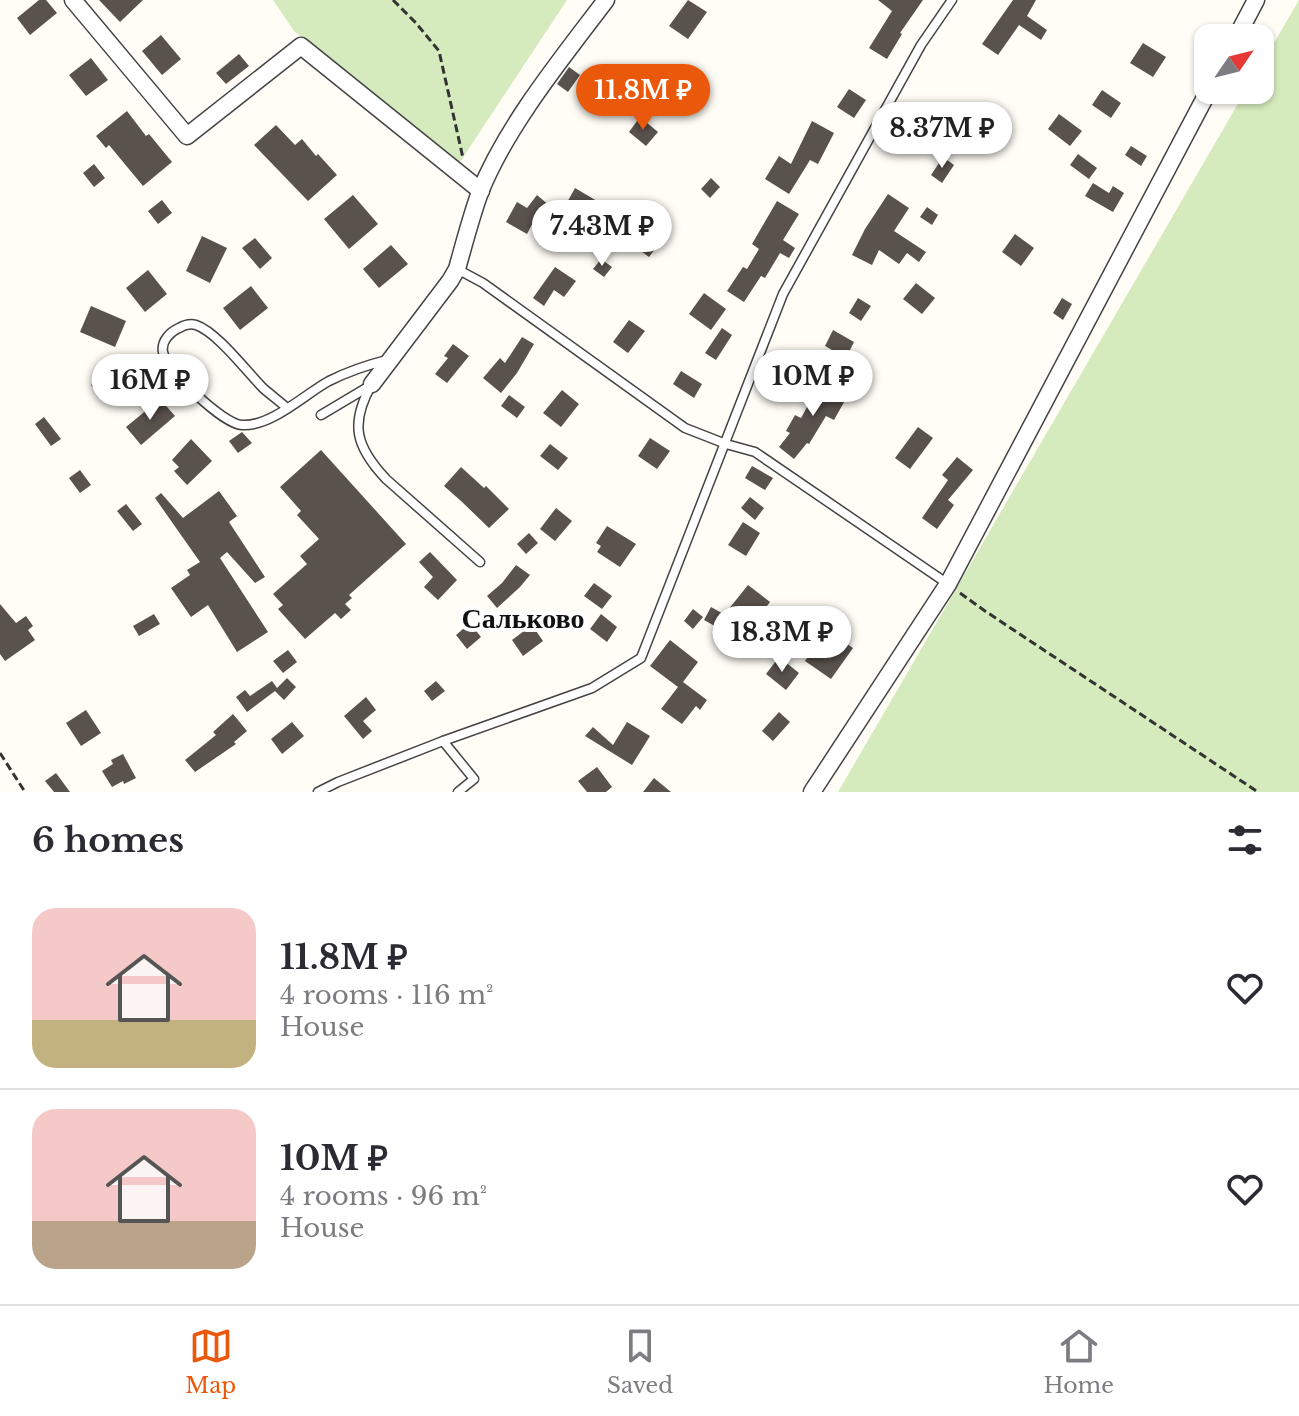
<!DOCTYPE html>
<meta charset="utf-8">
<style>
body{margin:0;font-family:"Libre Baskerville",serif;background:#f7f7f7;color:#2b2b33;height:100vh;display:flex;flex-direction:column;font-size:30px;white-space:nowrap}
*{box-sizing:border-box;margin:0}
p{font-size:26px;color:#7c7c81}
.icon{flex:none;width:44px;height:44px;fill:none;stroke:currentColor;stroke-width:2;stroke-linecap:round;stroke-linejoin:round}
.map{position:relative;height:792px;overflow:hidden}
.panel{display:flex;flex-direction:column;background:#fff;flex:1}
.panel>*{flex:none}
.needle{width:52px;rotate:55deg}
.buttons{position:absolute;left:1194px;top:24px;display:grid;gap:16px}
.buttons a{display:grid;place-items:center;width:80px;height:80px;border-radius:16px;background:#fff;box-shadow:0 2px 6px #0004;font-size:40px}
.price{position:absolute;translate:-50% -68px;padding:0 18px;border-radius:28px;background:#fff;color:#222;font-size:26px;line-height:52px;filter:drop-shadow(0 2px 4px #0008)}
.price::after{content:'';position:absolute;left:50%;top:48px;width:24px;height:18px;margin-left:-12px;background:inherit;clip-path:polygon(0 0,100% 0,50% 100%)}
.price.active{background:#ea580c;color:#fff}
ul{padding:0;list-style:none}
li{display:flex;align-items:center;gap:24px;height:200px;padding:0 32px}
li+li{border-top:2px solid #e1e1e2}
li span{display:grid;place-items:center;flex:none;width:224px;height:160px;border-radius:24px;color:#555}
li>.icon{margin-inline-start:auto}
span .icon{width:96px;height:96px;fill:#fffc;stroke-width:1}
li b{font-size:34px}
h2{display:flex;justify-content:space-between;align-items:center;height:96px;padding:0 32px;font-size:34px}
.menu{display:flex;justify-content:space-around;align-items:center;height:112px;border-top:2px solid #e1e1e2;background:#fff;font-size:22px;color:#7c7c81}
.menu a{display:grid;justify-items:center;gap:4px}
.menu .active{color:#ea580c}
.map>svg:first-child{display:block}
</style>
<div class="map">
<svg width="1299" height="792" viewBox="0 0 1299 792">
<rect width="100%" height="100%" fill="#fffdf5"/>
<g fill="#d5ebbd">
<polygon points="273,0 567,0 460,162 294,31"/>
<polygon points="1299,0 1299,792 838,792 1246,90 1260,90 1260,67"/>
</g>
<g fill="#5a524d">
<polygon points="39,0 46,0 57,13 30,35 17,18"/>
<polygon points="99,0 143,0 120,22"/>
<polygon points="688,0 707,12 688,39 669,26"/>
<polygon points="878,0 923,0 900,33 902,34 887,59 869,48 892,11"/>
<polygon points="1013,0 1036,0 1027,16 1047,30 1041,40 1019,25 998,55 982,44"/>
<polygon points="161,35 181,59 162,75 142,51"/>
<polygon points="1143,43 1166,57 1153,77 1130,63"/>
<polygon points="239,54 249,66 226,84 216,73"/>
<polygon points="91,58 108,80 86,96 69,75"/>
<polygon points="569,67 580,75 568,92 557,84"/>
<polygon points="849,89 866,100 854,118 837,107"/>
<polygon points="1102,90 1121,103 1111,118 1092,105"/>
<polygon points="127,111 146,136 149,134 172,162 143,186 109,145 106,148 96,136"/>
<polygon points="1059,114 1082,131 1070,146 1048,129"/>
<polygon points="640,117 658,132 646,146 629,132"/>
<polygon points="812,121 834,133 818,164 810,160 789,194 765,179 779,156 791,164"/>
<polygon points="941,121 952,130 939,148 928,139"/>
<polygon points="276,125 295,145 302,139 316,156 318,154 337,175 308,201 254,145"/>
<polygon points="1131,146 1147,156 1141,166 1125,155"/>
<polygon points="1078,154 1097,168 1089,179 1070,165"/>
<polygon points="943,157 954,165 942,183 931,175"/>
<polygon points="94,164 105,178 94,187 83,173"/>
<polygon points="711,178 720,187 710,198 701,189"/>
<polygon points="1093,183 1109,193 1113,186 1124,193 1113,212 1085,196"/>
<polygon points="575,188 597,201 586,220 564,208"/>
<polygon points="888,194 909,208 894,231 926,252 919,262 907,253 899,264 879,250 872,265 852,255 865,229"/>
<polygon points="353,195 378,224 349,249 324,219"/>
<polygon points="537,195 550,206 542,216 538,213 527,234 506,222 517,202 527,208"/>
<polygon points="162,200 172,213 158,224 148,211"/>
<polygon points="777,201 799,214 783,240 795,248 789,258 780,253 765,278 761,276 744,302 727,291 743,267 747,269 759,249 752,244"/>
<polygon points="927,207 938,215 932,225 920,217"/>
<polygon points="1015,234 1034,248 1021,266 1002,252"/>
<polygon points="202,236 227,248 210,283 186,271"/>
<polygon points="646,236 658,245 649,257 637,248"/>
<polygon points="255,238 272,258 260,269 242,248"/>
<polygon points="391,245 408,264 379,288 363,269"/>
<polygon points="601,259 612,267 604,277 593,269"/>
<polygon points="555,267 576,281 564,297 554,290 544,306 533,298"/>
<polygon points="148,270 167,294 145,312 126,288"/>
<polygon points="916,283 935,298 922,314 903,299"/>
<polygon points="251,286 268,308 240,330 223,308"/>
<polygon points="704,293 726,309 711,330 689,314"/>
<polygon points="858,298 871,306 861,321 849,313"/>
<polygon points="1062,298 1072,304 1063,320 1053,313"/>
<polygon points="91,306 126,321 115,347 80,332"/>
<polygon points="629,320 645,331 628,353 613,342"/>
<polygon points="722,328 732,335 716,360 705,353"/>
<polygon points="833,330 854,342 846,358 825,346"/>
<polygon points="522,337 534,344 517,373 501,393 483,378 500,358 505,363"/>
<polygon points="453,344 469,356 447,383 435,374 448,358 444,356"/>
<polygon points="119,360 137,380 114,400 107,392 102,396 91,385"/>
<polygon points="681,371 702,384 694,398 673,384"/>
<polygon points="822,380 848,395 834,420 826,416 809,444 807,443 794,459 779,447 790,433 786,431 795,415 801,418"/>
<polygon points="562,390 579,404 561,427 543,413"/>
<polygon points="509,395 525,407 517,418 501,406"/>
<polygon points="160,399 175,416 141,445 126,427"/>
<polygon points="44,417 61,439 51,446 35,424"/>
<polygon points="918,427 933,438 910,469 895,458"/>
<polygon points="242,432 252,443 238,453 229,441"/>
<polygon points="650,438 670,451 657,469 638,456"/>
<polygon points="191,439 212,461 187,485 174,471 179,467 172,460"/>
<polygon points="550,444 568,458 558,470 540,456"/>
<polygon points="321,450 406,544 349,595 352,598 345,604 351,610 341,619 335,613 305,639 278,609 283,605 273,594 307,564 300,556 319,539 297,515 301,511 280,487"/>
<polygon points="957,457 973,470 948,500 954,505 937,529 922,518 948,480 942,475"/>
<polygon points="752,466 773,478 765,490 745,478"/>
<polygon points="461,467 484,488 486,486 509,509 489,528 461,501 444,486"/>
<polygon points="80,470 91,485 80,493 69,478"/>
<polygon points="219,491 237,516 229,522 265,577 255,583 227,552 220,558 268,632 237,652 208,605 191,617 171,588 190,575 187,570 200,562 155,498 161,493 183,518"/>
<polygon points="750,497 764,508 755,520 741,508"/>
<polygon points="126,504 142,524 133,531 117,511"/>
<polygon points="556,508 572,521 555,541 540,529"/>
<polygon points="743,522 760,533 746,556 728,545"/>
<polygon points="607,526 636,544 620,567 597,552 601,546 596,543"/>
<polygon points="529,533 538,543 526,554 517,544"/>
<polygon points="430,552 457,580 438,600 424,587 433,577 419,562"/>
<polygon points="516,565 530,575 520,587 497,608 487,596 502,583"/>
<polygon points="594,583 612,596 602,609 584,596"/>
<polygon points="748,585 770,602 751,627 728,610"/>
<polygon points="0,604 16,623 26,616 33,626 28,630 35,640 5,661 0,654"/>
<polygon points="711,607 727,616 720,629 704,620"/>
<polygon points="693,609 703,617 693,629 684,621"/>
<polygon points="154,614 160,624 139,636 133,626"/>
<polygon points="601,614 617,627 607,642 590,629"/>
<polygon points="470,623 481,637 467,649 456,635"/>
<polygon points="532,625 543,641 523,656 512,640"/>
<polygon points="827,630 853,648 831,679 805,661"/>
<polygon points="670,640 698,662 683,682 707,700 700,710 696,706 682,724 661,709 678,687 650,666"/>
<polygon points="288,650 297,662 283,673 273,661"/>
<polygon points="779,657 799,673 786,690 766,674"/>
<polygon points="287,678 296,687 284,700 275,691 247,712 236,697 245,690 250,696 272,681 277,688"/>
<polygon points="436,681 445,691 432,701 424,691"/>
<polygon points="366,697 376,710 363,721 372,731 363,739 344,716"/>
<polygon points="86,710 101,733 81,746 66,723"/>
<polygon points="779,712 790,722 773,741 762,731"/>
<polygon points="233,714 247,731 234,742 236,744 195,772 185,760 216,735 213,732"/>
<polygon points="292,722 304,736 282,754 271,739"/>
<polygon points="627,722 650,736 632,765 585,736 593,727 613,745"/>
<polygon points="123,754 136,778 124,784 123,781 112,787 102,771 113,764 111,760"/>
<polygon points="597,767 612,787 606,792 587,792 578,781"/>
<polygon points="56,773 70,792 54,792 45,781"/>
<polygon points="654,778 671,792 643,792"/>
</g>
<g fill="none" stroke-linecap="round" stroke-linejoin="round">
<g stroke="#444" stroke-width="11">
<g id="service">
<polyline points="457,269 483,283 685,428 726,444 755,452 948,584"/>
<path d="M 372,384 C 349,424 356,447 386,479 L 480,562"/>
<path d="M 287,408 C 279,401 271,395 263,388 C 247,372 217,332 196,325 C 190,323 184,325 179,328 C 170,332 161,341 163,352 C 166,370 223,424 242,425 C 271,427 305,394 329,381 C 347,372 367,365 387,360"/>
<polyline points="321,415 368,387"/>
<polyline points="443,741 474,779 458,792"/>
<polyline points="318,792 338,782 443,741 592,688 641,658 783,294 921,45 952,0"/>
</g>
</g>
<g stroke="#444" stroke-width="19">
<g id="minor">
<polyline points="73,0 187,136 301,46 481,191"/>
<polyline points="1236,38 1256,0"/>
<path d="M 372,384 L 450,281 L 457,269 C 464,244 471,217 480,192 C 507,125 563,57 606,0"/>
<polyline points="812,792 948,584 1209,90"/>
</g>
</g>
<g stroke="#333" stroke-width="3" stroke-dasharray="8 4" stroke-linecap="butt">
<polyline points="393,0 416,23 439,51 463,158"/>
<polyline points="960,593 985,611 1258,792"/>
<polyline points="0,753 25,792"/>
</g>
<use href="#service" stroke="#fff" stroke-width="8"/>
<use href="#minor" stroke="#fff" stroke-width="16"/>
</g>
<g text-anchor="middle" stroke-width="8" stroke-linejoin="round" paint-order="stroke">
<g font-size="28" font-weight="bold" fill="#111" stroke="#fff">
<text x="523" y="628">Сальково</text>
</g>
</g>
</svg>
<div class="buttons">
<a><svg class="needle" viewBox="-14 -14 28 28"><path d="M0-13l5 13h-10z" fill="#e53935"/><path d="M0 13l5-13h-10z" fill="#7c7c81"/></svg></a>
</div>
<b class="price active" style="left:643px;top:132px">11.8M ₽</b>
<b class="price" style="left:942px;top:170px">8.37M ₽</b>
<b class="price" style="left:602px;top:268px">7.43M ₽</b>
<b class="price" style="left:813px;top:418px">10M ₽</b>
<b class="price" style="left:150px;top:422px">16M ₽</b>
<b class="price" style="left:782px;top:674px">18.3M ₽</b>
</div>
<section class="panel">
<h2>6 homes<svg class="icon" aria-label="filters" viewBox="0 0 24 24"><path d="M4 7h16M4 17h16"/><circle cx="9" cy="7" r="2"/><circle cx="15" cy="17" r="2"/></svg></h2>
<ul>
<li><span style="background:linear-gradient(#f6c9c9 70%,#c2b280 0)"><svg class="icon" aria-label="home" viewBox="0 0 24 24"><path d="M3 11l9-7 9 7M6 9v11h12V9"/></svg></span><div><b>11.8M ₽</b><p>4 rooms · 116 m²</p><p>House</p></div><svg class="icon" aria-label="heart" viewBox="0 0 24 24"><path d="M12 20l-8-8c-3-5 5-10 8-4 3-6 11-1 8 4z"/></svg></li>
<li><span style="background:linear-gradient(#f6c9c9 70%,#b9a48a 0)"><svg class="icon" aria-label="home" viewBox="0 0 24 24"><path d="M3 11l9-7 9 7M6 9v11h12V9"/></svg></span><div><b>10M ₽</b><p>4 rooms · 96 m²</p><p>House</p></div><svg class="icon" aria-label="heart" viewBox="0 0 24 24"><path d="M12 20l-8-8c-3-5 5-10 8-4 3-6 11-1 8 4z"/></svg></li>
</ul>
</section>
<nav class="menu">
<a class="active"><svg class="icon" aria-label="map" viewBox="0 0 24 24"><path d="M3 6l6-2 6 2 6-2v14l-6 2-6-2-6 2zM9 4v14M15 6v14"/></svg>Map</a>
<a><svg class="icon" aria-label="saved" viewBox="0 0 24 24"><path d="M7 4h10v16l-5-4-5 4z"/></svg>Saved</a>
<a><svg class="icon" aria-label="home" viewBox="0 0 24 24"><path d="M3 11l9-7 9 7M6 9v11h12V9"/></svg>Home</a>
</nav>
